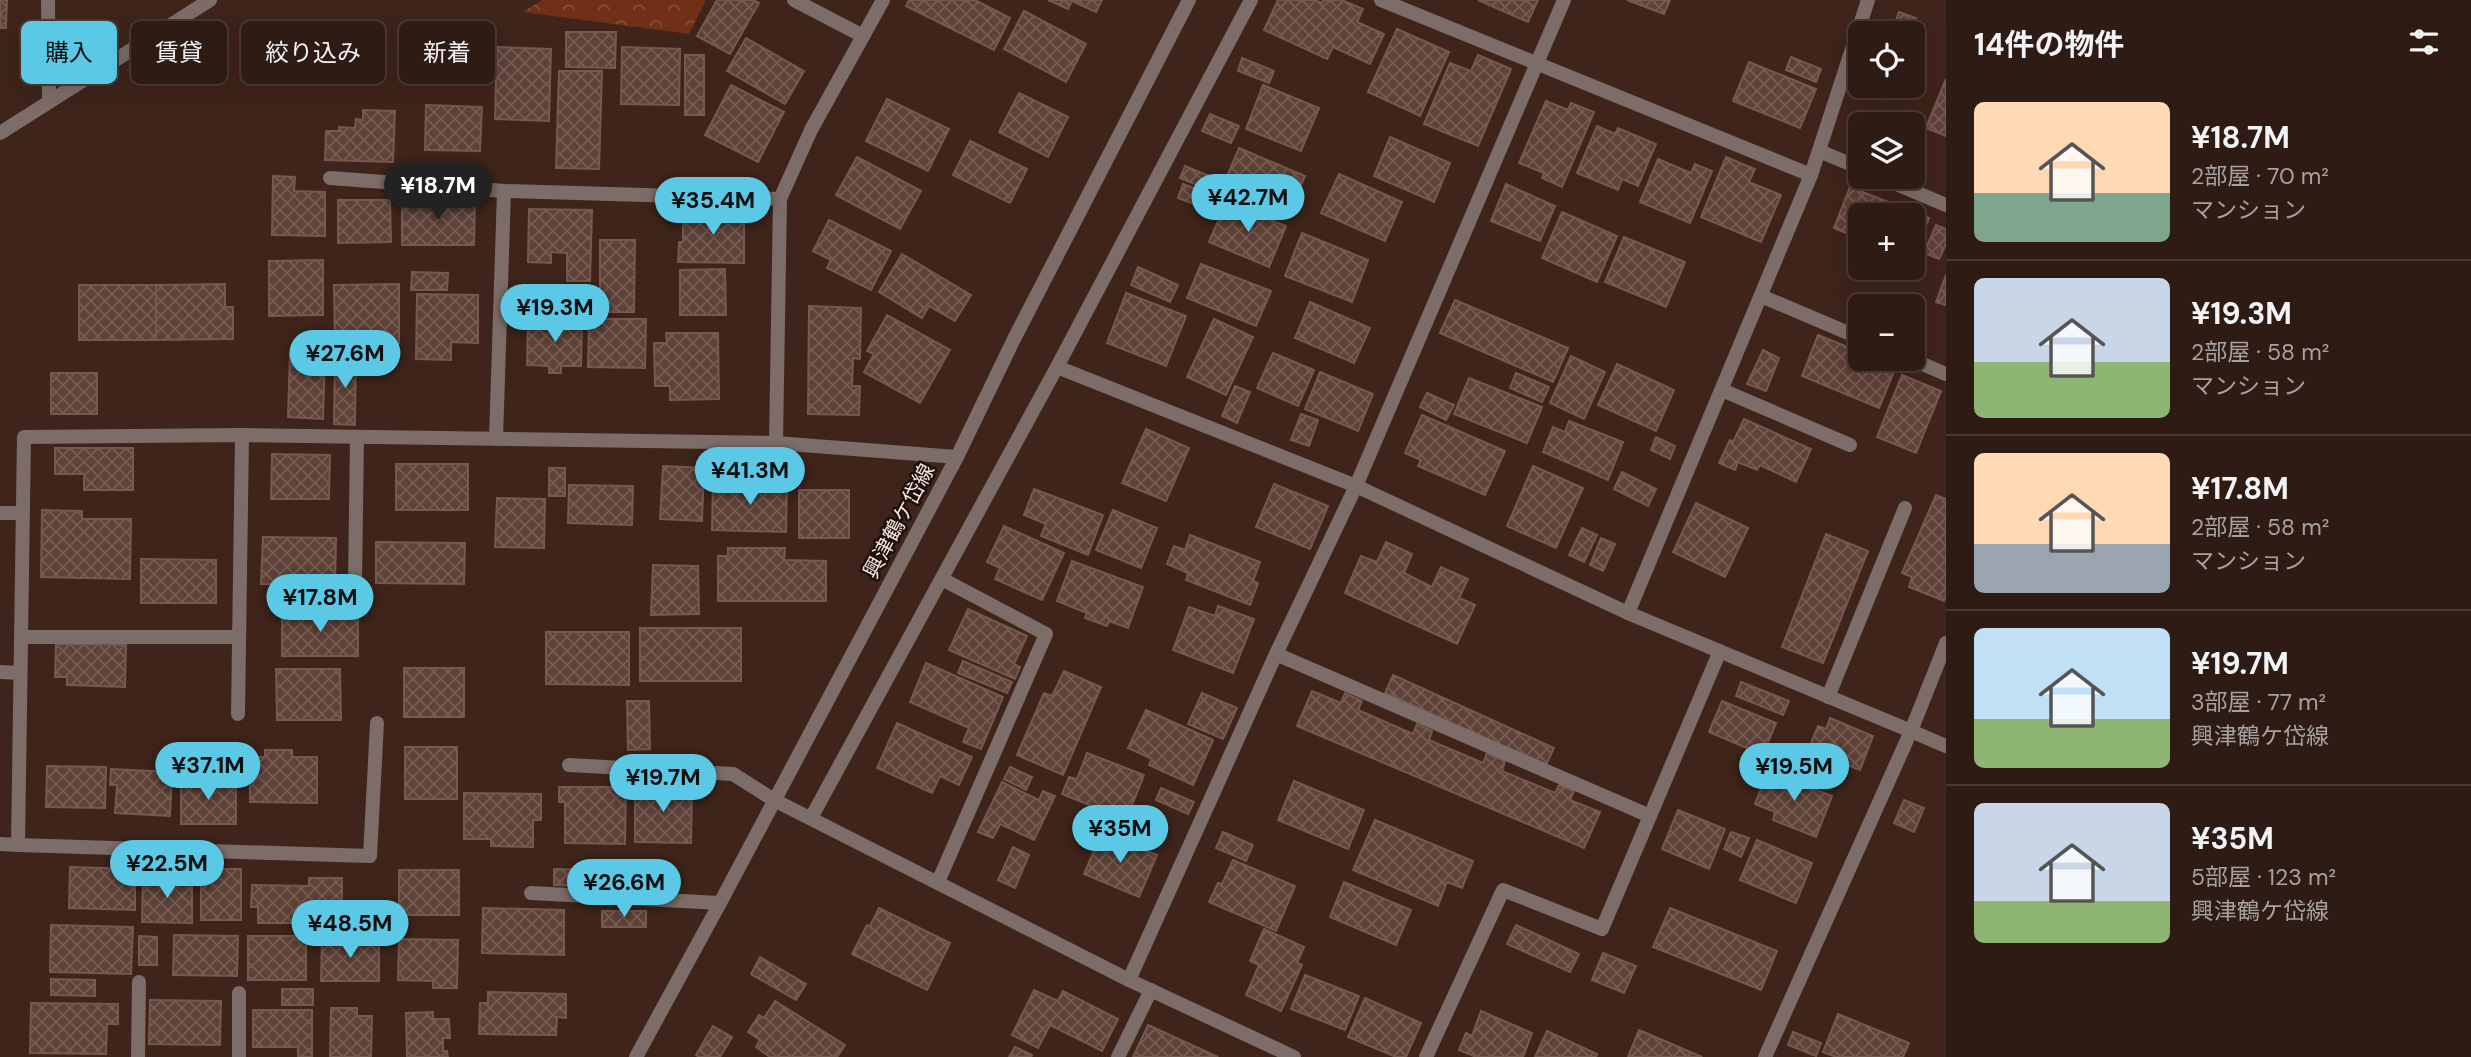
<!DOCTYPE html>
<html lang="ja">
<meta charset="utf-8">
<style>
body{margin:0;font-family:"DM Sans","Noto Sans JP",sans-serif;background:#36241d;color:#f1f3f6;height:100vh;display:flex;flex-direction:column;font-size:26px;white-space:nowrap}
*{box-sizing:border-box;margin:0}
p{font-size:23px;color:#a7a1a0}
.icon{flex:none;width:38px;height:38px;fill:none;stroke:currentColor;stroke-width:2;stroke-linecap:round;stroke-linejoin:round}
.map{position:relative;flex:1;overflow:hidden}
.side{display:flex;flex-direction:column;background:#2e1b14;width:525px}
.side>*{flex:none}
.guide{position:absolute;left:21px;top:21px;width:665px;height:63px;display:flex;gap:14px}
.fabs{position:absolute;left:1848px;top:21px;display:grid;gap:14px}
.fabs a{display:grid;place-items:center;width:77px;height:77px;border-radius:10px;background:#2e1b14;box-shadow:0 7px 28px #0002,0 0 0 2px #493934;font-size:35px}
.price{position:absolute;translate:-50% -60px;padding:0 16px;border-radius:24px;background:#5bc8e6;color:#111;font-size:23px;line-height:46px;filter:drop-shadow(0 2px 4px #0008)}
.price::after{content:'';position:absolute;left:50%;top:42px;width:21px;height:16px;margin-left:-10px;background:inherit;clip-path:polygon(0 0,100% 0,50% 100%)}
.price.current{background:#222;color:#fff}
ul{padding:0;list-style:none}
li{display:flex;align-items:center;gap:21px;height:175px;padding:0 28px}
li+li{border-top:2px solid #493934}
li span{display:grid;place-items:center;flex:none;width:196px;height:140px;border-radius:10px;color:#555}
li>.icon{margin-inline-start:auto}
span .icon{width:84px;height:84px;fill:#fffc;stroke-width:1}
li b{font-size:30px}
h2{display:flex;justify-content:space-between;align-items:center;height:84px;padding:0 28px;font-size:30px}
.chip{padding:0 24px;border-radius:10px;background:#2e1b14;box-shadow:0 7px 28px #0002,0 0 0 2px #493934;font-size:24px;line-height:63px}
.chip.current{background:#5bc8e6;color:#111}
main{display:flex;flex:1;min-height:0}
.map>svg:first-child{display:block}
</style>
<main>
<div class="map">
<svg width="1946" height="1057" viewBox="0 0 1946 1057">
<defs>
<pattern id="park-crowns" width="20" height="18" patternUnits="userSpaceOnUse" patternTransform="scale(1.75)"><rect width="20" height="18" fill="#722f17"/><path d="M2 6a3 3 0 1 1 6 0M12 15a3 3 0 1 1 6 0" fill="none" stroke="#874d38"/></pattern>
<pattern id="building-cross-hatch" width="8" height="8" patternUnits="userSpaceOnUse" patternTransform="scale(1.75)"><rect width="8" height="8" fill="#5e4137"/><path d="M0 0l8 8M0 8l8-8" fill="none" stroke="#765c54"/></pattern>
</defs>
<rect width="100%" height="100%" fill="#3e241a"/>
<polygon fill="url(#park-crowns)" points="542,0 706,0 689,34 523,12"/>
<g fill="url(#building-cross-hatch)" stroke="#77584e" stroke-width="2">
<polygon points="0,0 7,0 6,28 0,28"/>
<polygon points="717,0 753,0 759,3 730,54 697,36"/>
<polygon points="909,0 975,0 1010,18 994,50 906,6"/>
<polygon points="1048,0 1102,0 1096,12 1072,1 1068,9"/>
<polygon points="1278,0 1315,0 1322,3 1323,0 1342,0 1363,9 1357,22 1384,34 1370,64 1333,47 1327,59 1264,30"/>
<polygon points="1478,0 1538,0 1528,22"/>
<polygon points="1627,0 1670,0 1664,14"/>
<polygon points="1024,11 1086,44 1066,82 1004,49"/>
<polygon points="1899,12 1916,18 1910,33 1891,33"/>
<polygon points="1397,29 1449,52 1420,116 1368,92"/>
<polygon points="566,32 616,32 615,68 566,67"/>
<polygon points="746,38 804,71 785,104 727,71"/>
<polygon points="497,47 551,49 549,121 495,119"/>
<polygon points="622,47 680,49 679,105 621,104"/>
<rect x="685" y="55" width="19" height="60"/>
<polygon points="1478,55 1511,69 1478,146 1424,124 1450,63 1471,71"/>
<polygon points="1791,57 1821,69 1816,82 1786,70"/>
<polygon points="1242,58 1274,71 1269,83 1238,71"/>
<polygon points="1749,62 1816,89 1800,128 1733,101"/>
<polygon points="559,71 602,71 599,169 556,168"/>
<polygon points="1946,79 1946,136 1926,128"/>
<polygon points="731,85 784,112 758,162 705,135"/>
<polygon points="1263,85 1319,108 1301,151 1246,129"/>
<polygon points="1019,93 1068,117 1048,157 999,132"/>
<polygon points="887,99 949,129 928,171 866,141"/>
<polygon points="1546,101 1568,110 1571,103 1594,112 1562,187 1542,178 1544,173 1519,163"/>
<polygon points="426,105 482,107 480,151 425,150"/>
<polygon points="363,110 395,111 393,162 325,160 326,131 339,131 339,127 355,128 356,119 363,120"/>
<polygon points="1210,114 1239,126 1231,143 1202,131"/>
<polygon points="1597,126 1615,134 1618,128 1656,144 1638,186 1622,179 1618,190 1577,173"/>
<polygon points="1390,137 1450,163 1434,202 1374,176"/>
<polygon points="970,141 1027,169 1010,203 953,175"/>
<polygon points="1239,148 1305,176 1291,209 1225,181"/>
<polygon points="857,157 921,191 900,229 836,195"/>
<polygon points="1726,157 1755,169 1749,182 1781,195 1761,242 1701,217"/>
<polygon points="1658,159 1691,173 1695,164 1712,171 1690,223 1640,202"/>
<polygon points="1185,166 1219,180 1214,192 1180,178"/>
<polygon points="1339,174 1402,202 1385,241 1321,213"/>
<polygon points="273,176 295,177 294,191 325,192 325,236 272,235"/>
<polygon points="1183,184 1220,198 1215,212 1178,198"/>
<polygon points="1506,184 1555,206 1540,241 1491,221"/>
<polygon points="1850,187 1929,218 1913,259 1913,215 1860,215 1860,239 1834,228"/>
<polygon points="402,199 475,200 474,245 402,245"/>
<polygon points="338,200 390,200 391,242 338,243"/>
<polygon points="1226,202 1286,226 1269,267 1209,242"/>
<polygon points="529,209 592,210 590,281 567,281 567,253 551,252 551,263 528,262"/>
<polygon points="683,210 744,210 744,263 678,262 679,242 683,242"/>
<polygon points="1562,212 1617,236 1597,282 1542,258"/>
<polygon points="829,220 891,251 871,290 827,268 831,260 813,251"/>
<polygon points="1936,225 1946,229 1946,244 1939,259 1924,253"/>
<polygon points="1302,233 1368,260 1352,302 1285,276"/>
<polygon points="1624,237 1685,262 1666,307 1605,282"/>
<polygon points="600,240 635,240 634,312 600,312"/>
<polygon points="902,254 971,295 955,321 929,306 922,318 879,292"/>
<polygon points="323,260 323,315 269,316 269,261"/>
<polygon points="1201,264 1271,291 1256,326 1187,298"/>
<polygon points="1138,267 1178,285 1170,302 1131,285"/>
<polygon points="725,269 726,315 680,315 680,270"/>
<polygon points="412,272 448,273 447,290 411,290"/>
<polygon points="1946,275 1946,305 1936,302"/>
<polygon points="225,284 225,307 233,307 233,339 156,340 156,285"/>
<polygon points="399,284 399,343 335,343 334,285"/>
<rect x="79" y="285" width="77" height="55"/>
<polygon points="1126,293 1186,316 1166,366 1107,343"/>
<polygon points="417,294 478,295 478,343 451,342 451,360 416,359"/>
<polygon points="1455,300 1568,348 1553,382 1440,333"/>
<polygon points="1310,302 1370,328 1354,363 1295,338"/>
<polygon points="809,306 861,308 860,359 853,358 852,386 860,386 859,415 808,414"/>
<polygon points="887,315 950,350 920,403 864,372 874,354 867,351"/>
<polygon points="589,319 646,319 645,368 588,367"/>
<polygon points="1214,319 1253,337 1226,395 1187,377"/>
<polygon points="528,320 582,321 581,366 561,366 561,373 549,373 549,366 527,365"/>
<polygon points="666,333 718,333 719,399 670,400 670,386 655,386 654,343 667,343"/>
<polygon points="1818,335 1860,352 1860,359 1876,359 1896,367 1879,408 1802,376"/>
<polygon points="1763,350 1779,358 1766,391 1747,384"/>
<polygon points="290,353 325,354 323,419 288,417"/>
<polygon points="1273,353 1314,370 1298,406 1257,388"/>
<polygon points="335,356 356,356 355,425 334,424"/>
<polygon points="1571,356 1605,372 1584,419 1550,403"/>
<polygon points="1617,364 1674,390 1656,431 1598,405"/>
<polygon points="1320,372 1373,394 1358,431 1305,409"/>
<rect x="51" y="373" width="46" height="41"/>
<polygon points="1516,373 1549,387 1542,402 1510,388"/>
<polygon points="1902,375 1941,391 1916,453 1877,437"/>
<polygon points="1469,378 1542,407 1527,443 1454,414"/>
<polygon points="1235,386 1250,392 1237,423 1222,416"/>
<polygon points="1427,393 1454,405 1446,420 1420,407"/>
<polygon points="1301,414 1318,420 1309,446 1291,440"/>
<polygon points="1422,415 1505,451 1485,495 1418,466 1421,460 1405,453"/>
<polygon points="1744,419 1811,449 1796,482 1760,465 1757,470 1738,462 1735,470 1719,463 1730,440 1733,442"/>
<polygon points="1569,421 1623,442 1608,480 1543,452 1553,427 1565,432"/>
<polygon points="1146,429 1189,448 1166,501 1122,483"/>
<polygon points="1656,437 1675,446 1670,459 1651,450"/>
<polygon points="55,448 133,448 133,490 84,490 84,474 55,474"/>
<polygon points="272,454 330,455 329,499 271,499"/>
<rect x="396" y="464" width="72" height="46"/>
<polygon points="663,466 704,468 702,521 660,519"/>
<polygon points="1533,466 1583,488 1556,548 1507,526"/>
<rect x="549" y="468" width="16" height="28"/>
<polygon points="1622,472 1656,489 1648,506 1614,489"/>
<polygon points="713,482 787,483 786,532 712,530"/>
<polygon points="1274,484 1328,506 1310,549 1256,527"/>
<polygon points="569,485 633,486 632,525 568,523"/>
<polygon points="1034,489 1103,515 1088,555 1041,536 1046,524 1024,515"/>
<rect x="799" y="490" width="50" height="48"/>
<polygon points="1936,495 1946,499 1946,596 1944,601 1909,587 1912,577 1902,573"/>
<polygon points="497,498 545,499 544,548 495,547"/>
<polygon points="1696,503 1748,528 1725,577 1673,552"/>
<polygon points="42,510 82,511 82,519 131,519 130,579 41,577"/>
<polygon points="1113,510 1157,528 1141,568 1096,550"/>
<polygon points="1004,526 1064,553 1042,600 995,579 1000,568 987,562"/>
<polygon points="1582,528 1597,535 1584,562 1569,555"/>
<polygon points="1826,534 1868,551 1823,663 1782,647"/>
<polygon points="1190,535 1260,562 1253,581 1258,583 1250,605 1186,580 1188,573 1167,564 1174,546 1185,550"/>
<polygon points="263,537 336,538 335,586 261,584"/>
<polygon points="1601,538 1615,544 1603,571 1590,565"/>
<polygon points="376,542 465,543 464,584 376,583"/>
<polygon points="1386,542 1412,554 1404,573 1432,587 1441,567 1468,579 1459,598 1475,605 1457,644 1345,593 1361,556 1377,562"/>
<polygon points="728,548 785,548 784,560 826,561 826,601 718,601 718,556 728,556"/>
<polygon points="141,559 216,560 216,603 141,603"/>
<polygon points="1072,561 1143,587 1128,628 1109,621 1107,626 1085,618 1087,613 1057,601"/>
<polygon points="653,565 698,566 699,614 651,615"/>
<polygon points="1218,606 1254,619 1233,673 1173,650 1189,607 1215,616"/>
<polygon points="968,609 1027,636 1014,664 1020,667 1015,679 949,650"/>
<polygon points="282,611 358,612 358,656 282,656"/>
<rect x="640" y="628" width="101" height="53"/>
<polygon points="546,632 629,632 629,685 546,684"/>
<polygon points="56,644 126,645 125,687 67,685 67,677 55,677"/>
<polygon points="963,661 1012,682 1007,693 958,673"/>
<polygon points="926,663 1003,697 981,749 963,742 969,728 910,702"/>
<rect x="404" y="668" width="60" height="49"/>
<polygon points="276,669 340,669 341,720 277,720"/>
<polygon points="1064,671 1101,687 1063,775 1017,755 1044,693 1052,696"/>
<polygon points="1393,675 1554,748 1546,765 1385,693"/>
<polygon points="1741,682 1789,701 1783,715 1736,696"/>
<polygon points="1312,691 1341,703 1345,693 1362,701 1358,710 1413,734 1417,724 1432,731 1429,740 1483,763 1487,753 1505,761 1502,771 1555,793 1559,785 1574,791 1570,800 1600,812 1584,848 1297,726"/>
<polygon points="1202,693 1237,708 1223,739 1188,724"/>
<polygon points="627,701 649,701 650,749 628,750"/>
<polygon points="1722,701 1776,723 1763,755 1709,732"/>
<polygon points="1146,710 1213,740 1193,785 1149,765 1152,759 1128,748"/>
<polygon points="1830,718 1873,736 1860,770 1808,750 1818,726 1826,729"/>
<polygon points="897,723 972,757 959,785 940,776 932,793 877,768"/>
<rect x="405" y="747" width="52" height="52"/>
<polygon points="265,750 292,750 292,757 317,757 317,803 250,802 250,757 265,757"/>
<polygon points="1087,753 1144,775 1126,820 1062,794 1069,777 1077,779"/>
<polygon points="47,766 106,767 105,808 46,807"/>
<polygon points="1010,767 1032,777 1026,790 1004,779"/>
<polygon points="111,769 172,772 170,816 115,813 117,785 110,785"/>
<polygon points="1768,771 1832,796 1816,837 1773,820 1775,812 1755,804"/>
<rect x="181" y="780" width="55" height="44"/>
<polygon points="1294,781 1364,810 1348,849 1278,820"/>
<polygon points="1002,782 1039,800 1043,791 1055,796 1034,840 1000,824 993,838 978,832"/>
<polygon points="635,785 692,787 691,843 635,842"/>
<polygon points="559,787 626,787 625,844 565,843 565,802 559,802"/>
<polygon points="1161,788 1194,802 1188,814 1156,800"/>
<polygon points="464,793 541,794 541,820 533,820 533,847 491,846 491,839 464,839"/>
<polygon points="1904,800 1924,808 1914,832 1894,823"/>
<polygon points="1678,810 1725,829 1709,869 1662,849"/>
<polygon points="1375,820 1473,861 1462,888 1447,882 1438,906 1353,870"/>
<polygon points="1102,832 1157,855 1139,897 1084,874"/>
<polygon points="1223,832 1253,845 1246,861 1216,848"/>
<polygon points="1731,832 1749,838 1741,857 1724,849"/>
<polygon points="1757,840 1812,863 1796,903 1740,880"/>
<polygon points="1013,847 1029,855 1015,888 998,880"/>
<polygon points="1233,860 1295,886 1276,931 1209,902 1218,883 1222,884"/>
<polygon points="70,867 135,869 135,910 69,908"/>
<rect x="201" y="869" width="40" height="51"/>
<polygon points="554,869 591,870 591,886 554,885"/>
<rect x="399" y="870" width="60" height="45"/>
<polygon points="143,877 192,878 192,923 142,922"/>
<polygon points="309,878 342,878 342,923 258,923 258,907 251,907 252,885 309,886"/>
<polygon points="1344,882 1411,910 1396,945 1330,917"/>
<polygon points="483,908 564,910 564,955 482,953"/>
<polygon points="879,908 950,943 927,990 852,954 867,925 870,926"/>
<polygon points="1670,908 1777,951 1761,990 1653,947"/>
<rect x="602" y="911" width="44" height="16"/>
<polygon points="51,925 133,927 131,974 50,972"/>
<polygon points="1516,925 1579,954 1570,972 1507,944"/>
<polygon points="1264,929 1304,947 1297,963 1302,965 1281,1011 1246,995 1259,965 1250,961"/>
<polygon points="174,935 238,936 237,976 173,975"/>
<polygon points="139,936 157,937 157,965 139,965"/>
<rect x="248" y="936" width="58" height="44"/>
<polygon points="322,938 379,939 379,981 321,981"/>
<polygon points="399,939 458,940 457,988 433,988 433,981 398,980"/>
<polygon points="1603,953 1636,966 1624,993 1592,980"/>
<polygon points="760,957 806,984 796,1000 751,974"/>
<polygon points="1305,975 1359,996 1345,1030 1291,1009"/>
<polygon points="51,979 95,980 95,996 51,995"/>
<rect x="282" y="989" width="31" height="16"/>
<polygon points="1034,990 1058,1001 1063,991 1118,1019 1102,1051 1050,1025 1038,1048 1012,1035"/>
<polygon points="488,992 566,994 566,1018 557,1017 556,1035 479,1034 480,1003 488,1003"/>
<polygon points="1365,998 1421,1023 1406,1057 1396,1057 1348,1037"/>
<polygon points="150,1000 221,1001 220,1045 149,1044"/>
<polygon points="775,1001 845,1045 837,1057 770,1057 756,1047 760,1040 748,1032 759,1015 764,1018"/>
<polygon points="31,1003 118,1004 118,1024 107,1024 106,1054 30,1053"/>
<polygon points="331,1008 357,1008 357,1016 372,1016 371,1057 330,1057"/>
<polygon points="253,1010 312,1010 312,1057 298,1057 298,1047 253,1047"/>
<polygon points="1481,1011 1532,1033 1523,1057 1476,1057 1459,1050 1466,1033 1472,1036"/>
<polygon points="433,1012 433,1019 449,1019 450,1038 443,1038 443,1051 447,1051 448,1057 407,1057 406,1013"/>
<polygon points="1838,1014 1909,1043 1903,1057 1836,1057 1823,1052"/>
<polygon points="1148,1025 1218,1057 1133,1057"/>
<polygon points="713,1026 732,1037 720,1057 699,1057 696,1055"/>
<polygon points="1639,1030 1702,1057 1628,1057"/>
<polygon points="1547,1031 1597,1054 1596,1057 1535,1057"/>
<polygon points="1793,1032 1821,1043 1816,1056 1788,1045"/>
<polygon points="1015,1047 1032,1055 1031,1057 1009,1057"/>
</g>
<g fill="none" stroke-linecap="round" stroke-linejoin="round">
<g stroke="#7c6d68" stroke-width="14">
<polyline points="48,0 49,100"/>
<polyline points="1819,151 1860,168"/>
<polyline points="1880,177 1946,205"/>
<polyline points="1761,296 1860,338"/>
<polyline points="1911,359 1946,374"/>
<polyline points="1722,390 1850,445"/>
<polyline points="0,513 22,513"/>
<polyline points="355,584 357,437"/>
<polyline points="21,637 238,637"/>
<polyline points="1276,654 1650,816"/>
<polyline points="0,672 20,673"/>
<polyline points="1828,697 1905,508"/>
<polyline points="0,844 18,845"/>
<polyline points="938,882 1046,634 942,579"/>
<polyline points="138,1057 139,982"/>
<polyline points="239,1057 239,993"/>
<polyline points="1118,1057 1151,990"/>
</g>
<g stroke="#7c6d68" stroke-width="14">
<polyline points="794,0 863,36"/>
<polyline points="1381,0 1811,175"/>
<polyline points="330,178 504,191 780,199"/>
<polyline points="1057,367 1356,486 1628,613 1911,731 1765,1057"/>
<polyline points="496,439 504,191"/>
<polyline points="776,443 780,199 811,130 883,0"/>
<polyline points="1628,613 1811,175 1868,0"/>
<polyline points="1946,643 1911,731 1946,746"/>
<polyline points="238,714 242,435"/>
<polyline points="377,723 370,856 18,845 24,437 242,435 776,443 957,457"/>
<polyline points="569,765 733,774 774,800 1129,980 1294,1057"/>
<polyline points="811,818 1057,367 1251,0"/>
<polyline points="531,893 720,903"/>
<polyline points="1129,980 1276,654 1356,486 1564,0"/>
<polyline points="636,1057 720,903 957,457 1014,339 1189,0"/>
<polyline points="1426,1057 1503,890 1602,929 1720,651"/>
</g>
<polyline stroke="#7c6d68" stroke-width="14" points="0,133 210,0"/>
</g>
<g text-anchor="middle" stroke-width="5" stroke-linejoin="round" paint-order="stroke">
<g font-size="21" fill="#f7e4de" stroke="#1d110c">
<text transform="translate(899 521) rotate(-62)" y="7">興津鶴ケ岱線</text>
</g>
</g>
</svg>
<div class="fabs">
<a><svg class="icon" aria-label="locate" viewBox="0 0 24 24"><circle cx="12" cy="12" r="6"/><path d="M12 2v4M12 18v4M2 12h4M18 12h4"/></svg></a>
<a><svg class="icon" aria-label="layers" viewBox="0 0 24 24"><path d="M12 4l9 5-9 5-9-5zM3 14l9 5 9-5"/></svg></a>
<a>+</a>
<a>−</a>
</div>
<b class="price current" style="left:438px;top:222px">¥18.7M</b>
<b class="price" style="left:1248px;top:234px">¥42.7M</b>
<b class="price" style="left:713px;top:237px">¥35.4M</b>
<b class="price" style="left:555px;top:344px">¥19.3M</b>
<b class="price" style="left:345px;top:390px">¥27.6M</b>
<b class="price" style="left:750px;top:507px">¥41.3M</b>
<b class="price" style="left:320px;top:634px">¥17.8M</b>
<b class="price" style="left:208px;top:802px">¥37.1M</b>
<b class="price" style="left:1794px;top:803px">¥19.5M</b>
<b class="price" style="left:663px;top:814px">¥19.7M</b>
<b class="price" style="left:1120px;top:865px">¥35M</b>
<b class="price" style="left:167px;top:900px">¥22.5M</b>
<b class="price" style="left:624px;top:919px">¥26.6M</b>
<b class="price" style="left:350px;top:960px">¥48.5M</b>
<div class="guide">
<a class="chip current">購入</a>
<a class="chip">賃貸</a>
<a class="chip">絞り込み</a>
<a class="chip">新着</a>
</div>
</div>
<section class="side">
<h2>14件の物件<svg class="icon" aria-label="filters" viewBox="0 0 24 24"><path d="M4 7h16M4 17h16"/><circle cx="9" cy="7" r="2"/><circle cx="15" cy="17" r="2"/></svg></h2>
<ul>
<li><span style="background:linear-gradient(#ffd9b3 65%,#7fa58c 0)"><svg class="icon" aria-label="home" viewBox="0 0 24 24"><path d="M3 11l9-7 9 7M6 9v11h12V9"/></svg></span><div><b>¥18.7M</b><p>2部屋 · 70 m²</p><p>マンション</p></div></li>
<li><span style="background:linear-gradient(#c9d6e8 60%,#8fb573 0)"><svg class="icon" aria-label="home" viewBox="0 0 24 24"><path d="M3 11l9-7 9 7M6 9v11h12V9"/></svg></span><div><b>¥19.3M</b><p>2部屋 · 58 m²</p><p>マンション</p></div></li>
<li><span style="background:linear-gradient(#ffd9b3 65%,#9aa5b1 0)"><svg class="icon" aria-label="home" viewBox="0 0 24 24"><path d="M3 11l9-7 9 7M6 9v11h12V9"/></svg></span><div><b>¥17.8M</b><p>2部屋 · 58 m²</p><p>マンション</p></div></li>
<li><span style="background:linear-gradient(#bfe0f5 65%,#8fb573 0)"><svg class="icon" aria-label="home" viewBox="0 0 24 24"><path d="M3 11l9-7 9 7M6 9v11h12V9"/></svg></span><div><b>¥19.7M</b><p>3部屋 · 77 m²</p><p>興津鶴ケ岱線</p></div></li>
<li><span style="background:linear-gradient(#c9d6e8 70%,#8fb573 0)"><svg class="icon" aria-label="home" viewBox="0 0 24 24"><path d="M3 11l9-7 9 7M6 9v11h12V9"/></svg></span><div><b>¥35M</b><p>5部屋 · 123 m²</p><p>興津鶴ケ岱線</p></div></li>
</ul>
</section>
</main>
